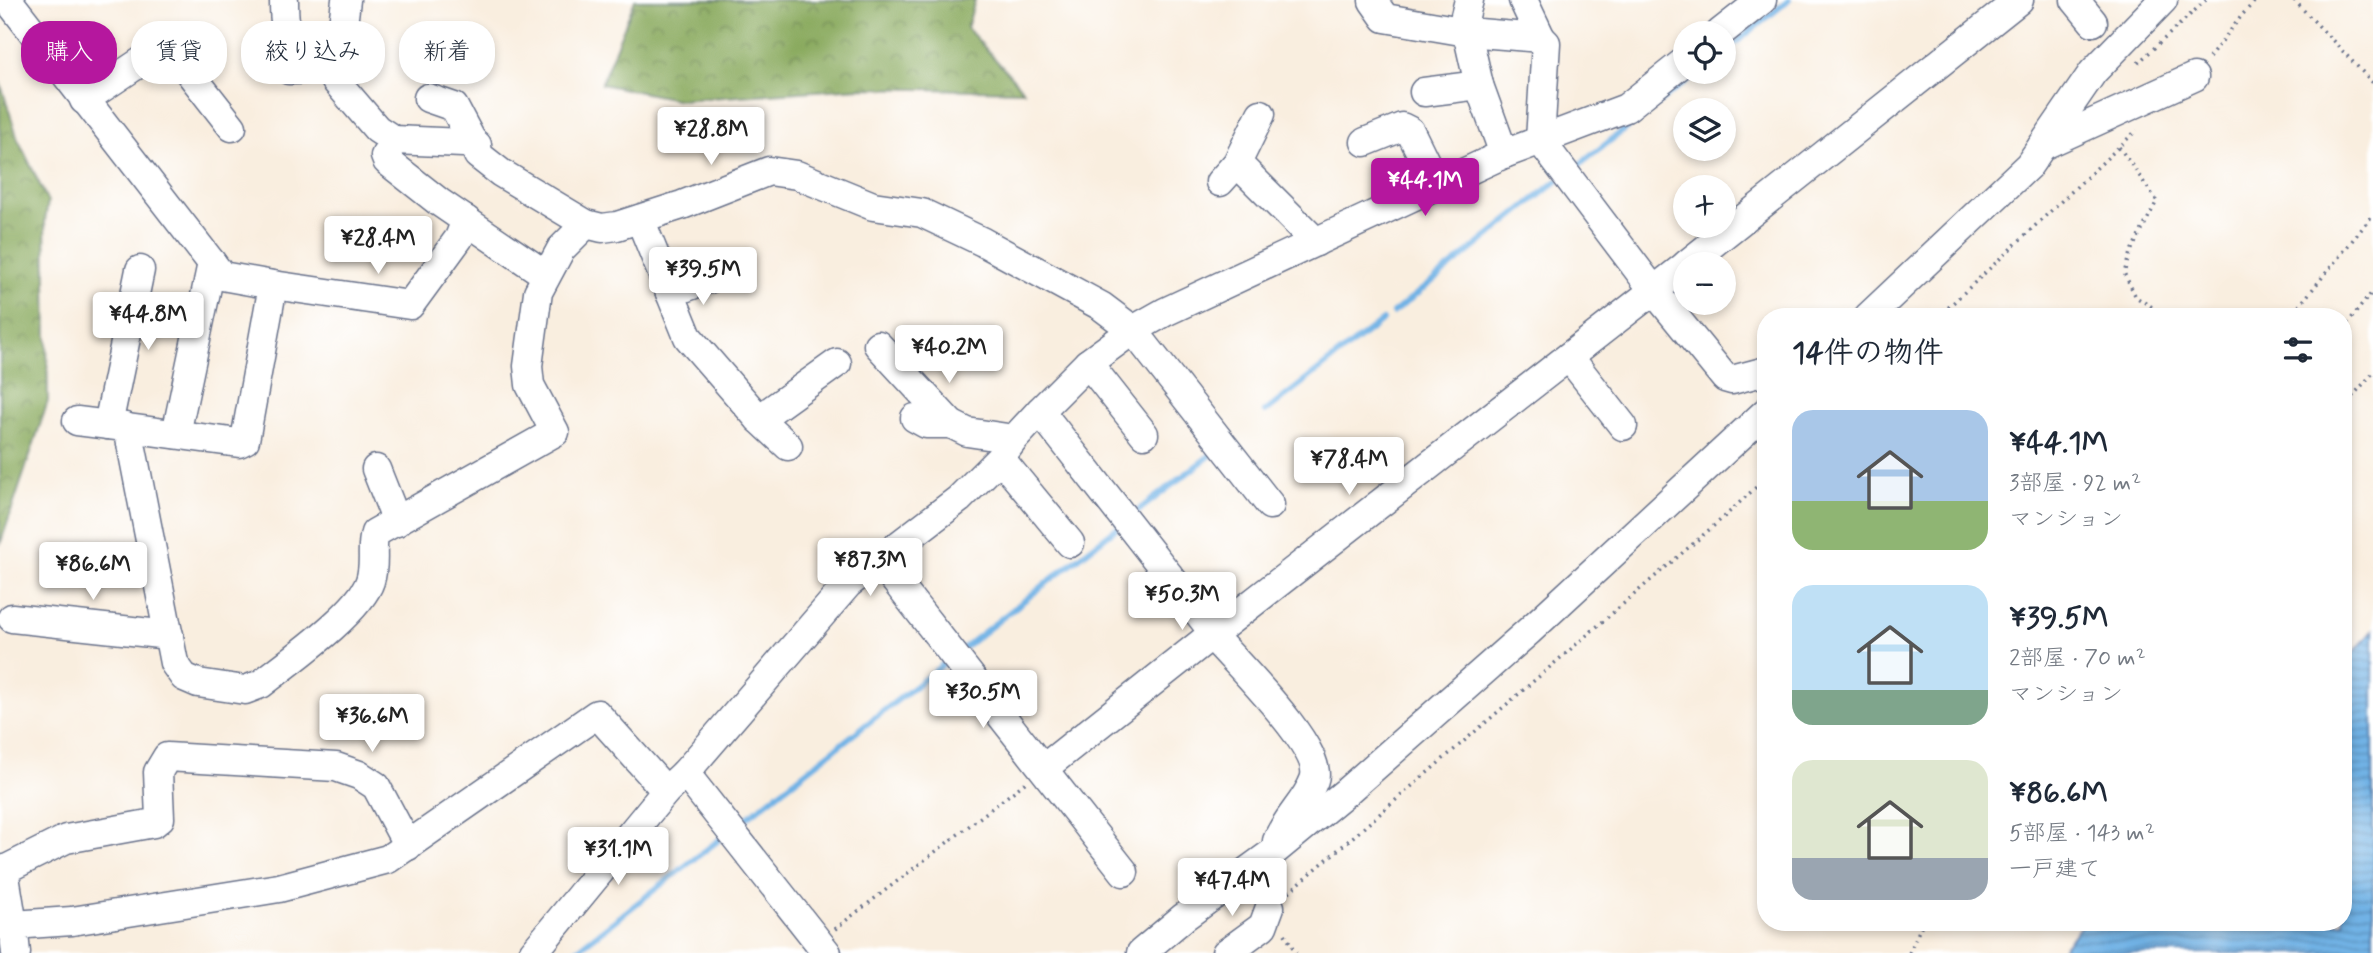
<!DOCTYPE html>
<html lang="ja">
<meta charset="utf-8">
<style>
body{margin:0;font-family:Mynerve,"Klee One",sans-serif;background:#f6f6f7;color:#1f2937;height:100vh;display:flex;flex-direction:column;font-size:26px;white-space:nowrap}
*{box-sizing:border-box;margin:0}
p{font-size:23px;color:#747a83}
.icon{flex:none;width:38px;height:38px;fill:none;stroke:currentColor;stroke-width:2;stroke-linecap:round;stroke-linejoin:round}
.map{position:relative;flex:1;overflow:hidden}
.details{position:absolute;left:1757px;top:308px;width:595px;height:623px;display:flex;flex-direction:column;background:#fff;border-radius:28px;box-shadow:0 4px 10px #0003}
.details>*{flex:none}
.banner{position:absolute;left:21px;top:21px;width:665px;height:63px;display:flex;gap:14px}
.controls{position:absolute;left:1673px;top:21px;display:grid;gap:14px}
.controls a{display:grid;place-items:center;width:63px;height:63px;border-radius:50%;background:#fff;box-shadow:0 4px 10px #0003;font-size:35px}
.price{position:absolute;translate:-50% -60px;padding:0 16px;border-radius:7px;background:#fff;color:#222;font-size:23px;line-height:46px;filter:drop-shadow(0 2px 4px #0008)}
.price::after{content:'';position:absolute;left:50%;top:42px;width:21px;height:16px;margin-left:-10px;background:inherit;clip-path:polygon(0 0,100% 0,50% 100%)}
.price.current{background:#b5179e;color:#fff}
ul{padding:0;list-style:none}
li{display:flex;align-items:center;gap:21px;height:175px;padding:0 35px}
li span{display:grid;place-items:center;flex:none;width:196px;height:140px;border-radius:21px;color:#555}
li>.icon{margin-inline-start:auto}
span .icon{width:84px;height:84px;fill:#fffc;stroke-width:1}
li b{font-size:30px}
h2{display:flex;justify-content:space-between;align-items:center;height:84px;padding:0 35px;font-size:30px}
.chip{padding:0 24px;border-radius:28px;background:#fff;box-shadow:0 4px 10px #0003;font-size:24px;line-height:63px}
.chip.current{background:#b5179e;color:#fff}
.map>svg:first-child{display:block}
</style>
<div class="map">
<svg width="2373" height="953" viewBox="0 0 2373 953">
<defs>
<pattern id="forest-crowns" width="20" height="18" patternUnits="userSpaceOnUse" patternTransform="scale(1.75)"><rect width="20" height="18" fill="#8aaa5e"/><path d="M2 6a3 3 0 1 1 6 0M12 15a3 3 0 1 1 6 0" fill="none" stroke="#708b51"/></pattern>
<pattern id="water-rules" width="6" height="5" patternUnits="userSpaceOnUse" patternTransform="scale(1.75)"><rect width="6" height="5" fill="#71b2e5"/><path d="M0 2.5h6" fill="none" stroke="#5c91bd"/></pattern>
</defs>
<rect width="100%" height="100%" fill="#fff"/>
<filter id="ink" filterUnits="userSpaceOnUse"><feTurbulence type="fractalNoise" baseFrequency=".0143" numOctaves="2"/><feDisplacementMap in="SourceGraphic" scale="14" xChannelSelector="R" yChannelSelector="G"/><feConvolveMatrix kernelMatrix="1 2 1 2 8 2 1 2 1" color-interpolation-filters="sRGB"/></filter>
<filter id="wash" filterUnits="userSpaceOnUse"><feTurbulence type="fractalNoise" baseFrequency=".00686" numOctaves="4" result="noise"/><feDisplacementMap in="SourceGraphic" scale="28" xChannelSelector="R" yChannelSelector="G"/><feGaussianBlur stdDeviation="1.57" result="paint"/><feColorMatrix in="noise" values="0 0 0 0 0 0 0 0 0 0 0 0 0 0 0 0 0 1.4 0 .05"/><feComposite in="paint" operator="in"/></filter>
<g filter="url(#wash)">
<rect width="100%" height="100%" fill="#f9eedf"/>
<g fill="url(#forest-crowns)" stroke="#526c5e" stroke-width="2">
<polygon points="635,0 975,0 967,28 1024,91 860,88 680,100 601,84"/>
<polygon points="0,82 18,139 48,202 45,220 48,401 0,545"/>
</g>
<polygon fill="url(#water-rules)" stroke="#4670a2" stroke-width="2" points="2373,630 2373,953 2059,953 2084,922 2343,922 2343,665"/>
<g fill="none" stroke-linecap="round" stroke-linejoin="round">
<g stroke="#71b2e5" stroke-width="6">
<polyline points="1724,52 1789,0"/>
<polyline points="1574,169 1698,72"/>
<polyline points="1393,313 1557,181"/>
<polyline points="1265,412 1383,320"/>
<polyline points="1135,513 1216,451"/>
<polyline points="961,650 1118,527"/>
<polyline points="735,827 950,659"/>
<polyline points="573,953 724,836"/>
</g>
</g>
</g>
<g filter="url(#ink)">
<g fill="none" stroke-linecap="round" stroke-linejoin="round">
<g stroke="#69728b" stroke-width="31">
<g id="minor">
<path d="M 8,0 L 222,276 L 273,285 L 245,440 L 239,443 L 128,428 L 174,663 L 184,677 L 198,683 L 245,690 L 261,684 C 289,662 360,612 370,581 C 376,562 370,550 375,533 L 555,432 L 530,385 L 528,366 L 538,292 L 561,249 L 586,224"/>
<path d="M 284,0 C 284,45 291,48 332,60"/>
<polyline points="346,0 341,42 332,60 335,80 377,129 394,140 463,143 472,141 477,145 478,155 501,173 586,224 602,228 617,226 682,205 769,171 797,175 873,206 922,213 983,242 1101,306 1133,330 1270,505"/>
<polyline points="1469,0 1463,24 1467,32 1541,38 1546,43 1540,140 1654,291 1725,378 1732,380 1766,371"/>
<polyline points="1523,0 1541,38"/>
<polyline points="2075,0 2093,22"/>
<polyline points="1373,1 1385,18 1467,32 1479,85 1504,154"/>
<polyline points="1720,33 1762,0"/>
<polyline points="289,70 333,69"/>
<polyline points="1424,92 1479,85"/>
<polyline points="428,98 454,107 472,141"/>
<polyline points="84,100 160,49 171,49 232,127"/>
<polyline points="394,140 385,156 387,161 439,202 546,275"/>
<polyline points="1365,142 1402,127 1410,131 1437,186"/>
<polyline points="2042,146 2194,77"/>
<polyline points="1237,163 1316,242"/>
<polyline points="1220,182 1237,163 1261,114"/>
<polyline points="640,219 688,337 759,419 788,446"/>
<polyline points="1687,264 2019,0"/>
<polyline points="273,285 410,305 459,238 466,220"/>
<polyline points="670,293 720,275"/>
<polyline points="1868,317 2029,165 2093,72 2163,0"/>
<polyline points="878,345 951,424 967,432 1014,439"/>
<polyline points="1569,357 1623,426"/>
<polyline points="1088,363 1144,434"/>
<path d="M 1040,411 L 1214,633 L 1217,641 C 1238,665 1325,750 1314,780 C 1306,802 1285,819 1277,841"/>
<polyline points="915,418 926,424 951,424"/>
<polyline points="759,419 837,363"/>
<polyline points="77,421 125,427"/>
<polyline points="108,425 140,270"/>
<polyline points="176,434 212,263"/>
<polyline points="1000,458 1070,543"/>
<polyline points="376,469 397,522"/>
<polyline points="879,560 1124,872"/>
<polyline points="12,618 169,635"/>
<polyline points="1044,768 1214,633 1685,266"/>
<polyline points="685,773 827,953"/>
<polyline points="0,925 13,925 4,870 66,839 154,823 160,818 158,772 167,757 336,767 359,775 376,786 408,846"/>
<polyline points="16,953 13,925 72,921 279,888 388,859 597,714 666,791"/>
<polyline points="533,953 666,791 685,773 848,584 959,499 1000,458 1014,439 1040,411 1088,363 1133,330 1165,312 1504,154 1626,108 1685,61"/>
<polyline points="1141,953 1184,917 1272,853 1346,792 1529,631 1766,412"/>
<polyline points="1226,953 1263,926 1270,907"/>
</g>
</g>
<g stroke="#69728b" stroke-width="3.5" stroke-dasharray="2 5" stroke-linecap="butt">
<polyline points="2294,0 2373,83"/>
<polyline points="2209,58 2243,14 2256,0"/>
<polyline points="2138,63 2206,0"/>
<polyline points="2119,147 2157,201 2130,253 2124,273 2136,297 2168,317"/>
<polyline points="1938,317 2137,130"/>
<polyline points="2290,317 2373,215"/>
<polyline points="2343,329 2373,291"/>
<polyline points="2343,407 2373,373"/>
<polyline points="1289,892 1724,517 1766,478"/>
<polyline points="835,929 1026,782"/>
<polyline points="1285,934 1296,953"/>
<polyline points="1909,953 1923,922"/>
</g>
<use href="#minor" stroke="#fff" stroke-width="28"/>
</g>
</g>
</svg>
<div class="controls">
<a><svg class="icon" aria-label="locate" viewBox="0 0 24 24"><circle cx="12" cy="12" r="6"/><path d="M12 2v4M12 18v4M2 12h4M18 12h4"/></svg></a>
<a><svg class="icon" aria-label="layers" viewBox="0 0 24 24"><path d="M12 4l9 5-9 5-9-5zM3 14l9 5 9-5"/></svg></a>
<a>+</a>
<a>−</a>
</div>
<b class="price" style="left:711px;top:167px">¥28.8M</b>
<b class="price current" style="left:1425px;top:218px">¥44.1M</b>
<b class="price" style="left:378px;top:276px">¥28.4M</b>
<b class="price" style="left:703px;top:307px">¥39.5M</b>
<b class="price" style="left:148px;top:352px">¥44.8M</b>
<b class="price" style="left:949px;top:385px">¥40.2M</b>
<b class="price" style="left:1349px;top:497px">¥78.4M</b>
<b class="price" style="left:870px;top:598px">¥87.3M</b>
<b class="price" style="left:93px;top:602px">¥86.6M</b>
<b class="price" style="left:1182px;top:632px">¥50.3M</b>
<b class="price" style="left:983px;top:730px">¥30.5M</b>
<b class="price" style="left:372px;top:754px">¥36.6M</b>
<b class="price" style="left:618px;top:887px">¥31.1M</b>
<b class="price" style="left:1232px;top:918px">¥47.4M</b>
<div class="banner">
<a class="chip current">購入</a>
<a class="chip">賃貸</a>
<a class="chip">絞り込み</a>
<a class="chip">新着</a>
</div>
<section class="details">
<h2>14件の物件<svg class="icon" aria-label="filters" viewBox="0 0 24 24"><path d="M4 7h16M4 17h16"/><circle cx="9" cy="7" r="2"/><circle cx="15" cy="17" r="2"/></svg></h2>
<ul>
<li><span style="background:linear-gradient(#a9c7e8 65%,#8fb573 0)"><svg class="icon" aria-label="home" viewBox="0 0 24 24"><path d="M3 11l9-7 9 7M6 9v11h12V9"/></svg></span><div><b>¥44.1M</b><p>3部屋 · 92 m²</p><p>マンション</p></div></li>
<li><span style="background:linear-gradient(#bfe0f5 75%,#7fa58c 0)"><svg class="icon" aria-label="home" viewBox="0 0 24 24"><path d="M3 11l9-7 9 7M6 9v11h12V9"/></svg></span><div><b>¥39.5M</b><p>2部屋 · 70 m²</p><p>マンション</p></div></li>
<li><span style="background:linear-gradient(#dfe7d0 70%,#9aa5b1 0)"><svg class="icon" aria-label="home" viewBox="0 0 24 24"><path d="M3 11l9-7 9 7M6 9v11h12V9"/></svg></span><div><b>¥86.6M</b><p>5部屋 · 143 m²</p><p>一戸建て</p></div></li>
</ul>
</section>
</div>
